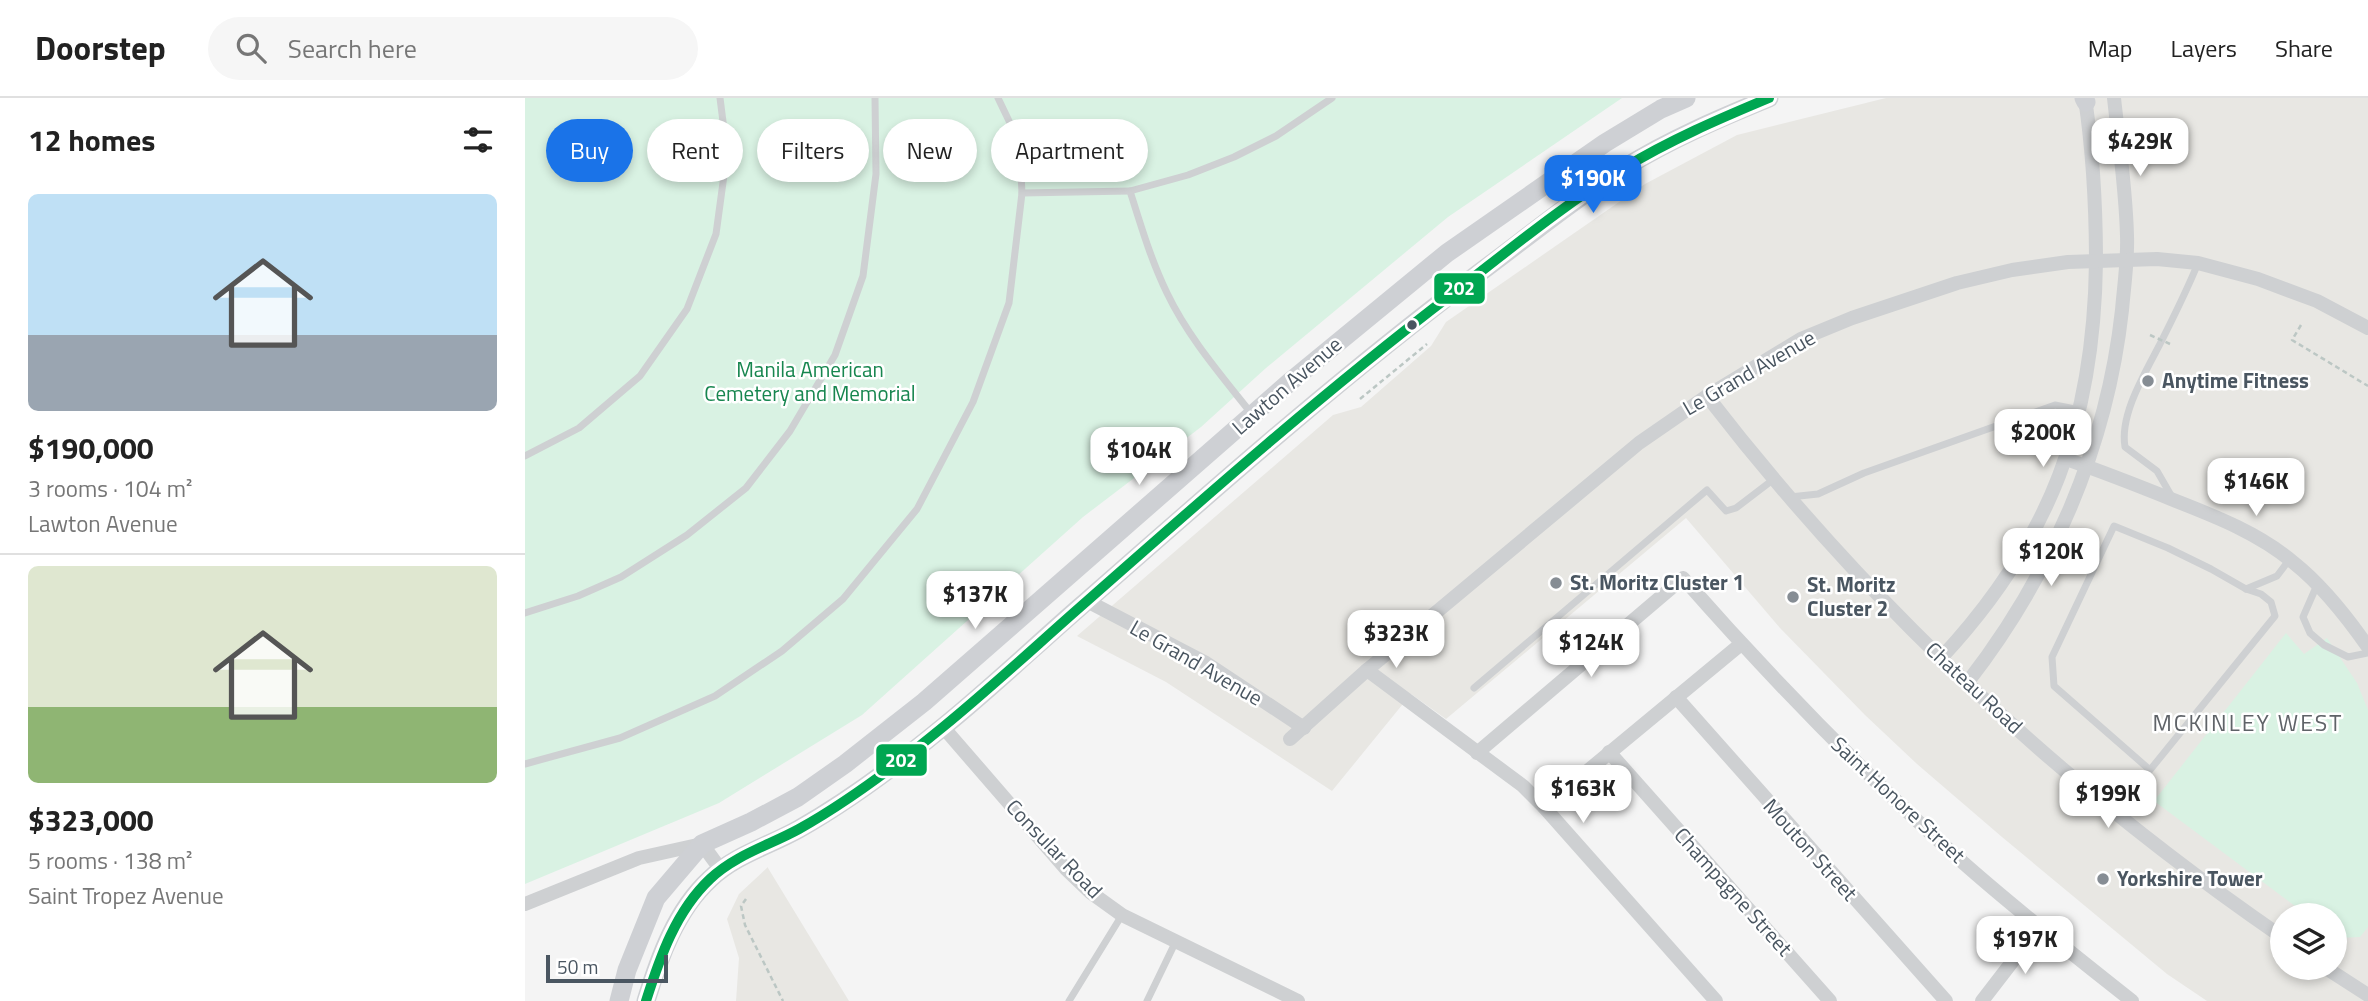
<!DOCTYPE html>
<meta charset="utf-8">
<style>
body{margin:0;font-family:"Titillium Web",sans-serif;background:#f6f6f6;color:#222;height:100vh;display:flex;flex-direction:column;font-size:26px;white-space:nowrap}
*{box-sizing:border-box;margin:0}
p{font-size:23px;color:#767676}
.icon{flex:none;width:38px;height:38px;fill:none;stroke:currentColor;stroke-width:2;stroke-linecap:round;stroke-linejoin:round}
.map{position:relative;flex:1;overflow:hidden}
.drawer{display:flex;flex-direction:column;background:#fff;width:525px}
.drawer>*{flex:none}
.hud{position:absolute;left:21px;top:21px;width:665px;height:63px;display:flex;gap:14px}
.fabs{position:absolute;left:1745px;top:805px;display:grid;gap:14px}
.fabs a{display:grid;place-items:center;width:77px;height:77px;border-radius:50%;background:#fff;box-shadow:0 4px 10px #0003;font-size:35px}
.scale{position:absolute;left:21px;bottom:18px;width:122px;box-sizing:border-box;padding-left:7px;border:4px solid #4a5661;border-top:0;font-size:19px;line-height:24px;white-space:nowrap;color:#4a5661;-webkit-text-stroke:5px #fff;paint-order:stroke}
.price{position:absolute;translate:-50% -60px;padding:0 16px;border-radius:14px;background:#fff;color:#222;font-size:23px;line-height:46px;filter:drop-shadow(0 2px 4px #0008)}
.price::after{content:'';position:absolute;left:50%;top:42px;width:21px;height:16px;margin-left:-10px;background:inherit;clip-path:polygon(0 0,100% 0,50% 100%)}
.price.selected{background:#1a73e8;color:#fff}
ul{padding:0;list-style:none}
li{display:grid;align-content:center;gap:14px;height:371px;padding:0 28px}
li+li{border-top:2px solid #e0e0e0}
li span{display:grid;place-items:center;height:217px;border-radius:10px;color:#555}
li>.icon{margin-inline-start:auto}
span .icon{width:126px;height:126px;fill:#fffc;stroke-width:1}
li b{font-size:30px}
h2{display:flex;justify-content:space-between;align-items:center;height:84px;padding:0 28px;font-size:30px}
.pill{padding:0 24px;border-radius:32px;background:#fff;box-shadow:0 4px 10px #0003;font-size:24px;line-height:63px}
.pill.selected{background:#1a73e8;color:#fff}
header{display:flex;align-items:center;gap:42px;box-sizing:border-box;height:98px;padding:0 35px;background:#fff;border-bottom:2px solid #e0e0e0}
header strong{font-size:33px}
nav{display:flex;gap:38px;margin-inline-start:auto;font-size:24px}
.search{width:490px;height:63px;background:#f6f6f6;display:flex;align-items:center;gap:18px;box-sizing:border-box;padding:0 24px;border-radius:38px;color:#767676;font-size:26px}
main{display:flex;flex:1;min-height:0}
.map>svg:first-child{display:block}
</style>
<header>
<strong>Doorstep</strong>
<div class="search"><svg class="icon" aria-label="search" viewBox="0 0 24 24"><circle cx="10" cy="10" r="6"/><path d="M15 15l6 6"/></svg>Search here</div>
<nav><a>Map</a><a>Layers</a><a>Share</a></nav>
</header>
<main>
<section class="drawer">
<h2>12 homes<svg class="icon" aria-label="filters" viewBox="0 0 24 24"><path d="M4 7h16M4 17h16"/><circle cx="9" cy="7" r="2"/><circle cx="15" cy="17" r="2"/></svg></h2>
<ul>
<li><span style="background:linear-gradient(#bfe0f5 65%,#9aa5b1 0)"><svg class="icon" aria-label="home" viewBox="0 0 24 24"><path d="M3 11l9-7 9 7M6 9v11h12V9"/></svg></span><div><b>$190,000</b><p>3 rooms · 104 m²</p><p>Lawton Avenue</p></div></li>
<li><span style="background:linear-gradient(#dfe7d0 65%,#8fb573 0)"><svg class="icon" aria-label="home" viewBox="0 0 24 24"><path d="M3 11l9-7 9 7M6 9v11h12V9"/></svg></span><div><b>$323,000</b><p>5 rooms · 138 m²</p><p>Saint Tropez Avenue</p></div></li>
</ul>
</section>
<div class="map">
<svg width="1843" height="903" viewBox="0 0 1843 903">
<rect width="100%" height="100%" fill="#f4f4f4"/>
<g fill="#e8e7e3" fill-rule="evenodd">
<path d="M 1361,0 L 1843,0 L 1843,903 L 1682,903 L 1642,876 L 1477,739 L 1392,666 L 1340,617 L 1255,530 L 1161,420 L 921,621 L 886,596 L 807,693 L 641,584 L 552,538 L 808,317 L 836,309 L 906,248 L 921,224 L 1120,86 L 1212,37 ZM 1757,817 L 1810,817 L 1810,870 L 1757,870 Z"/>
<polygon points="243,769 243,770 324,903 211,903 214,860 202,821 214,796"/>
</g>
<g fill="#d9f2e3">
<polygon points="0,0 1097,0 923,119 741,270 676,329 558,419 337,617 194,705 0,786"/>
<polygon points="1761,535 1779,556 1802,540 1832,585 1843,612 1843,829 1835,839 1814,840 1810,837 1810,817 1782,817 1629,703"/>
</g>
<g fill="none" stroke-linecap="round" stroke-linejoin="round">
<g stroke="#bcc7c4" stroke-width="2.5" stroke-dasharray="5 3.5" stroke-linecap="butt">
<polyline points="1776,227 1767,242 1843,288"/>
<polyline points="835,301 902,246"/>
<polyline points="221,801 216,808 220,827 258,903"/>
</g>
<g stroke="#ced0d2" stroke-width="7">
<path d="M 605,93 C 616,128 626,162 642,195 C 663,239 696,277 726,315"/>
<polyline points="497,95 605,93 663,77 709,59 751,38 807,0"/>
<polyline points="0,358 54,330 115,278 162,211 191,136 202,55 195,0"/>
<polyline points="1265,399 1293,396 1339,375 1530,307 1555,312"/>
<path d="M 1647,399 L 1632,373 L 1600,349 C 1594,314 1624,269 1639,238 C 1651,214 1663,190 1673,165"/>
<polygon points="1589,428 1643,450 1686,471 1721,491 1736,496 1746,504 1750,518 1625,672 1529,588 1527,559"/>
<polyline points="1792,487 1778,519 1785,535 1799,547 1823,559 1843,555"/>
<polyline points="1721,491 1752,478 1764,462"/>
<polyline points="0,515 53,498 96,479 162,437 221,390 265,333 310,257 338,178 351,76 350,0"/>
<polyline points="949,590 1182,392 1201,413 1211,410 1249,381"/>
<polyline points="0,666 95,640 190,598 257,553 318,501 392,411 448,304 484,205 497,95 495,59 485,25 473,0"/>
<polyline points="544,903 597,817"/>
<polyline points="622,903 651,843"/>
</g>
<g stroke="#ced0d2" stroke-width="14">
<path d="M 1182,298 C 1344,508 1539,689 1757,839"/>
<path d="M 1541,361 C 1578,374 1614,388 1651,403 C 1692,419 1735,436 1769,465 C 1798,488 1822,519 1843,549"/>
<polyline points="562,503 681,565 779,630"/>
<path d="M 1416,560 C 1526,442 1569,324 1571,164 C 1571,109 1568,55 1560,0"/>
<polyline points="842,572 998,688 1019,709 1191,903"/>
<path d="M 1442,585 C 1526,477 1582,349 1597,212 C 1599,188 1603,162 1602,138 C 1601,92 1594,46 1589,0"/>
<polyline points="1151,599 1421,903"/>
<polyline points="418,629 541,771 565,794 597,817 773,903"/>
<polyline points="765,641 842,572 1114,345 1182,298 1276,241 1327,220 1432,185 1487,172 1543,164 1632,161 1673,165 1733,181 1792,203 1843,230"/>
<polyline points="1084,654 1305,903"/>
<path d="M 952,655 L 1158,480 C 1245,579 1336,673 1434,761 C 1490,811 1549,857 1607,903"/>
<polyline points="1019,709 1216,546"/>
<polyline points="0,806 114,760 177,746 196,772"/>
<polyline points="1801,870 1843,897"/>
<polyline points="1457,903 1514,829"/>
</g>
<g stroke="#ced0d4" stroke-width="19">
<polyline points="1559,0 1561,4"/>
<polyline points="94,903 102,872 131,800 177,746 226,724 273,699 320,666 399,604 766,283 922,155 1080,45 1136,11 1161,0"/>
<path d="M 121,903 C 134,860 151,812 185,781 C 210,757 244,748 274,731 C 325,702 373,666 418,629 C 465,591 510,548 556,508 C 685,395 813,281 950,178 C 999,142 1047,102 1099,70 C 1144,42 1195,20 1244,0"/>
</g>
<polyline stroke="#bcc7c4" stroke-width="2.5" stroke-dasharray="5 3.5" stroke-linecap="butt" points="1625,237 1645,246"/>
<g stroke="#fff" stroke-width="16">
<path id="bus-1" d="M 121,903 C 135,859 151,813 185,781 C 210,757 245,747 274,731 C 326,702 373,666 418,629 C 467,589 514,545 562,503 C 681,398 800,293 927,196 C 983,153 1038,107 1099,70 C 1145,42 1194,21 1244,0"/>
</g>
<use href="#bus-1" stroke="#00a651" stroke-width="10"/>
</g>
<circle fill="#4a5661" stroke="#fff" stroke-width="2.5" cx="887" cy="227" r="6"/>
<g fill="#868d94" stroke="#fff" stroke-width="2.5">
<circle cx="1623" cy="283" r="7"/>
<circle cx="1031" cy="485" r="7"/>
<circle cx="1268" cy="499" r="7"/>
<circle cx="1578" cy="781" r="7"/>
</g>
<g text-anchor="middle" stroke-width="5" stroke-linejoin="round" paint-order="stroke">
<g font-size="21" fill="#17864f" stroke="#fff">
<text x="285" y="279">Manila American<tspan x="285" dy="24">Cemetery and Memorial</tspan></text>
</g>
<g font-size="21" fill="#4a5661" stroke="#fff">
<text transform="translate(1224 275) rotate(-30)" y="7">Le Grand Avenue</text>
<text transform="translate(762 288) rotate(-41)" y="7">Lawton Avenue</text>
<text transform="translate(671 565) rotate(30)" y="7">Le Grand Avenue</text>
<text transform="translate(1449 590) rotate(43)" y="7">Chateau Road</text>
<text transform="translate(1373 702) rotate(43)" y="7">Saint Honore Street</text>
<text transform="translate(529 751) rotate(46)" y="7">Consular Road</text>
<text transform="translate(1285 752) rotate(48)" y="7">Mouton Street</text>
<text transform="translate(1208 794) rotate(48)" y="7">Champagne Street</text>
</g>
<g font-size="21" font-weight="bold" fill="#4a5661" stroke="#fff" text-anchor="start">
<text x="1637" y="290">Anytime Fitness</text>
<text x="1045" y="492">St. Moritz Cluster 1</text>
<text x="1282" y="494">St. Moritz<tspan x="1282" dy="24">Cluster 2</tspan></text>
<text x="1592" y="788">Yorkshire Tower</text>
</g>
<g font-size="23" letter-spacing="2" fill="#5f6368" stroke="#fff">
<text x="1723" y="633">MCKINLEY WEST</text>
</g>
</g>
<g stroke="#fff" stroke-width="2.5">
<rect x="908" y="174" width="53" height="33" rx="7" fill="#00a651"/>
<rect x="350" y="645" width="53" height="34" rx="7" fill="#00a651"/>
</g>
<g font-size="19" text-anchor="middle" font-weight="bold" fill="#fff">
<text x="934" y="197">202</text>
<text x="376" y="669">202</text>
</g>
</svg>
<div class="fabs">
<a><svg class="icon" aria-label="layers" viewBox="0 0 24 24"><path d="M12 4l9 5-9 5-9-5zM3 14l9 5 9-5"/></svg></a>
</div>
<div class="scale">50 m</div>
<b class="price" style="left:1615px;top:80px">$429K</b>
<b class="price selected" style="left:1068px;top:117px">$190K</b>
<b class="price" style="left:1518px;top:371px">$200K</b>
<b class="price" style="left:614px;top:389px">$104K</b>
<b class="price" style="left:1731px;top:420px">$146K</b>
<b class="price" style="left:1526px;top:490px">$120K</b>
<b class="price" style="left:450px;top:533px">$137K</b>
<b class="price" style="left:871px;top:572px">$323K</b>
<b class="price" style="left:1066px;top:581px">$124K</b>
<b class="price" style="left:1058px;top:727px">$163K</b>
<b class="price" style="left:1583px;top:732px">$199K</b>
<b class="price" style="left:1500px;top:878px">$197K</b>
<div class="hud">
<a class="pill selected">Buy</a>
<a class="pill">Rent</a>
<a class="pill">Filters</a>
<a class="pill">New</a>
<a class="pill">Apartment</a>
</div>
</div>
</main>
